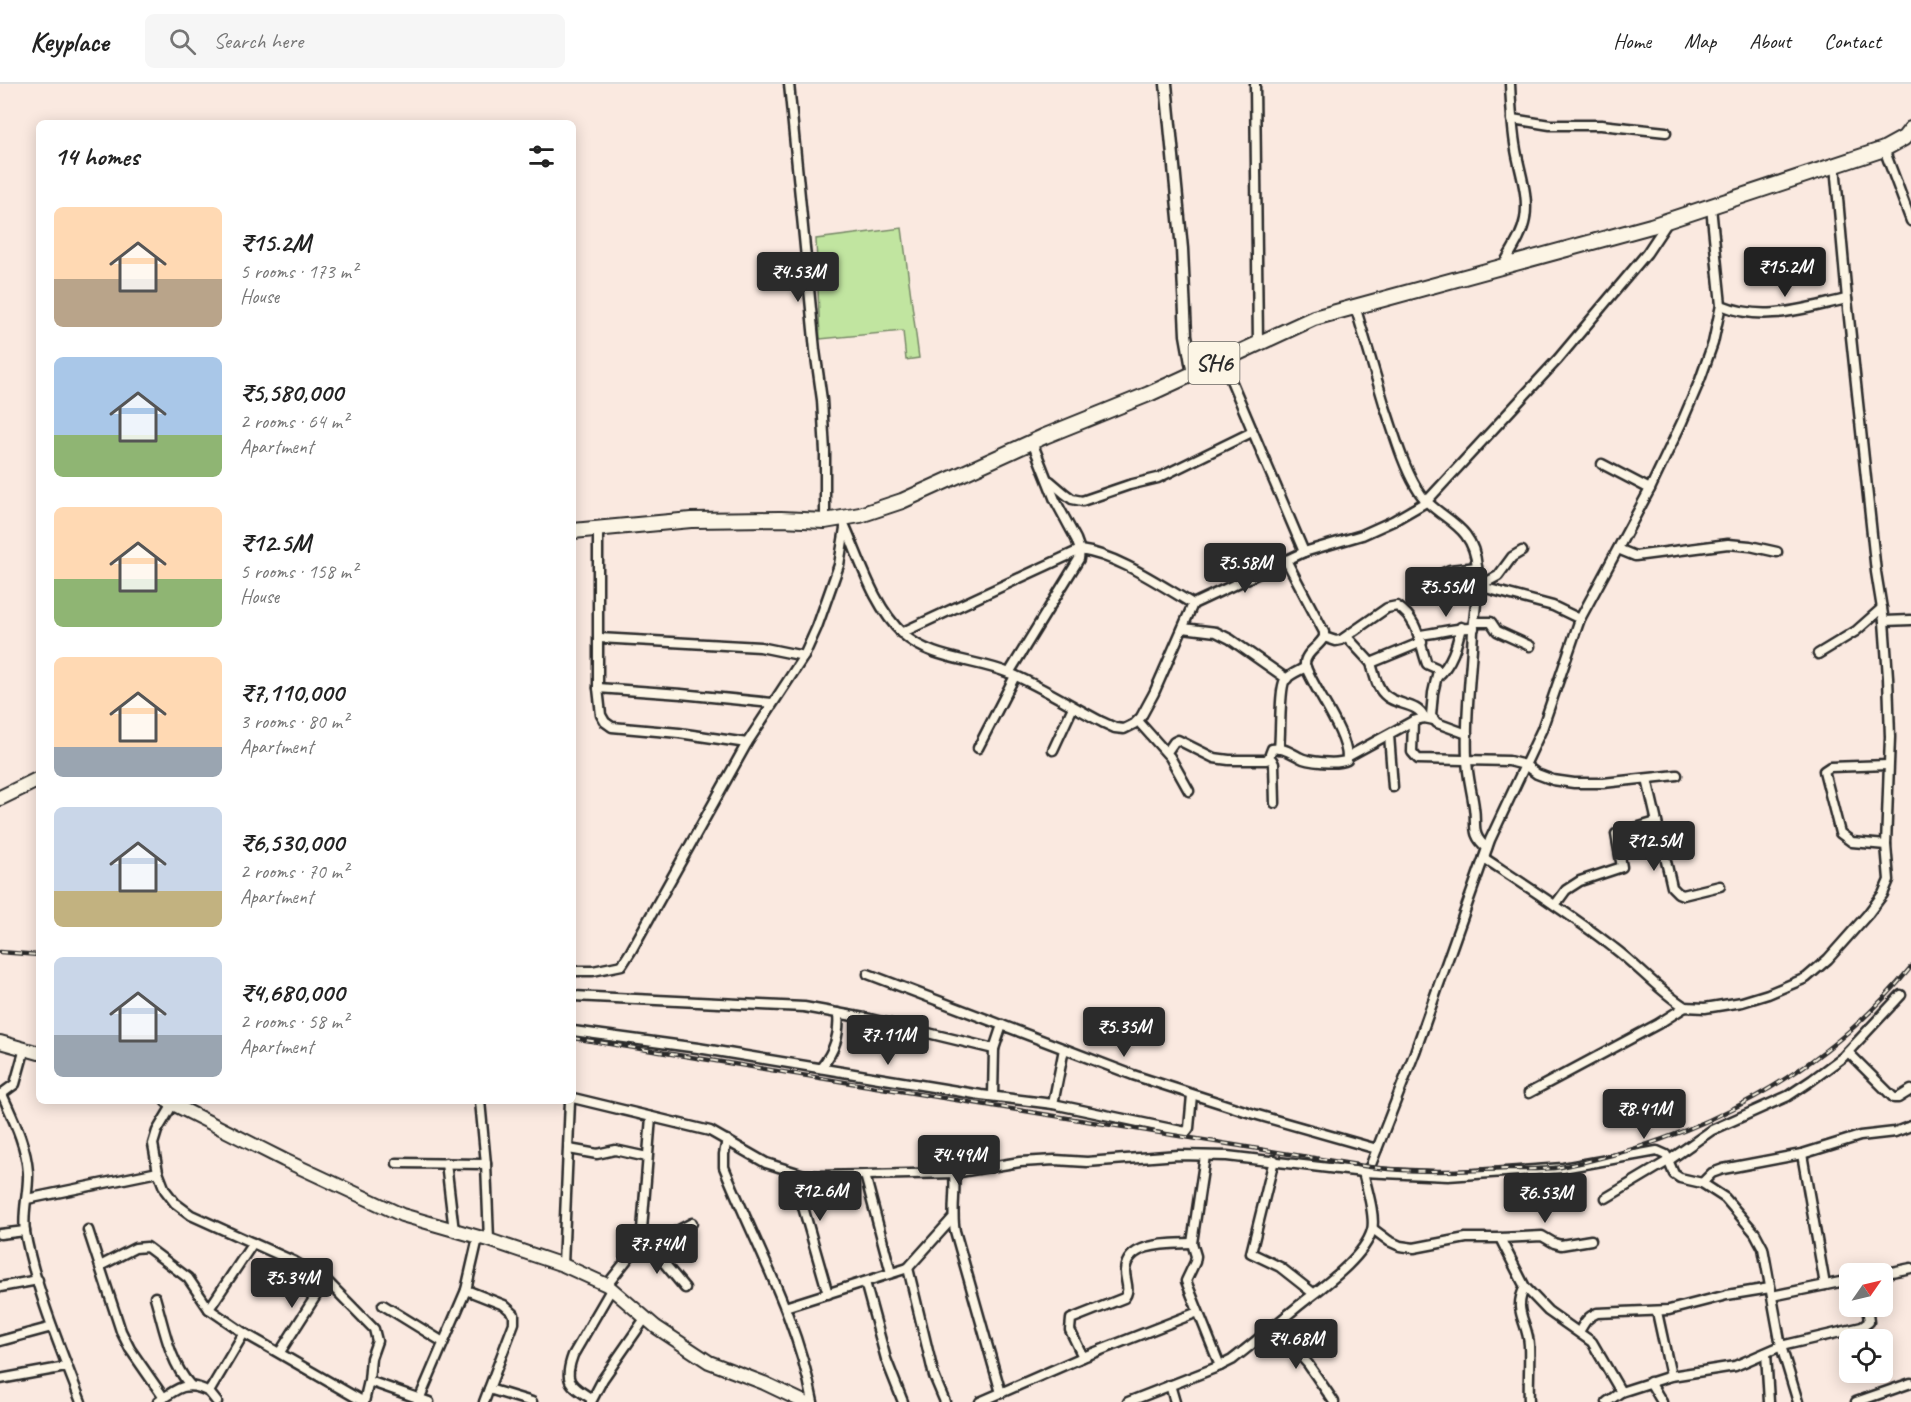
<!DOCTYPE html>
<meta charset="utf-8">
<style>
body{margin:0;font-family:Caveat,sans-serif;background:#f6f6f6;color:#222;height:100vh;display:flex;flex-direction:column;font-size:22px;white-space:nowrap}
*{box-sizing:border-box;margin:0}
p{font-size:20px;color:#767676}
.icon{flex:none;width:33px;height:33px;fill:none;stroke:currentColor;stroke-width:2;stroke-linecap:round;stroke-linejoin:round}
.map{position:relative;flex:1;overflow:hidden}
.side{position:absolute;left:36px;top:36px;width:540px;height:984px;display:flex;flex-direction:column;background:#fff;border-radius:9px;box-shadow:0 3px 15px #0003}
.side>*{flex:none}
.needle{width:39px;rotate:56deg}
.tools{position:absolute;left:1839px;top:1179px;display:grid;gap:12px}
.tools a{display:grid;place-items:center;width:54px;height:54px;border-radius:9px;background:#fff;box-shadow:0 3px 15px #0003;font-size:30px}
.price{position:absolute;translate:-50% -51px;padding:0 14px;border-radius:6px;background:#2b2b2b;color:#fff;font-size:20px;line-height:39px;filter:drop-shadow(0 2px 3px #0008)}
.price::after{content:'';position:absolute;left:50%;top:36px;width:18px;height:14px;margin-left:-9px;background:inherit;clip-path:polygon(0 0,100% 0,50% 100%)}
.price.selected{background:#222;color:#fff}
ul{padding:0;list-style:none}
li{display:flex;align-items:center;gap:18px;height:150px;padding:0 18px}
li span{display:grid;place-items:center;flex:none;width:168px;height:120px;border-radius:9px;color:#555}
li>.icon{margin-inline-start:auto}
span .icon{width:72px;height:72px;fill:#fffc;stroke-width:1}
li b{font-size:26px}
h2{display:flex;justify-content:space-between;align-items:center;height:72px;padding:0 18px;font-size:26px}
header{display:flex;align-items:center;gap:36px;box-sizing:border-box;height:84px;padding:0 30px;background:#fff;border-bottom:2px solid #e0e0e0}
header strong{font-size:28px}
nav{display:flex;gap:33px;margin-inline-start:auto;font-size:21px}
.search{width:420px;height:54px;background:#f6f6f6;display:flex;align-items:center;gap:15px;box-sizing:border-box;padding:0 21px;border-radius:9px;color:#767676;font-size:22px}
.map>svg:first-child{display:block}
</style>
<header>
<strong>Keyplace</strong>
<div class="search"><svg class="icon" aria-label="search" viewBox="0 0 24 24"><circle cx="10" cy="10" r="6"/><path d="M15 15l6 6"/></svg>Search here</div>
<nav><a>Home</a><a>Map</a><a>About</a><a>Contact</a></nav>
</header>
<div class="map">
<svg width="1911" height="1318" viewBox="0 0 1911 1318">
<rect width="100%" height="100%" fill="#fae9e0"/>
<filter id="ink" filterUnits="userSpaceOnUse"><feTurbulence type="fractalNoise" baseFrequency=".0167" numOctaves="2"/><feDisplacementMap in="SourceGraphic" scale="12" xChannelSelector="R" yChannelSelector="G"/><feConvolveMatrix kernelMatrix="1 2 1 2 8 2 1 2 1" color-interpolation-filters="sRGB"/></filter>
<g filter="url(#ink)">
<polygon fill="#c1e5a0" stroke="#768866" stroke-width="1.5" points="902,144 919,274 906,276 903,247 820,255 816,155"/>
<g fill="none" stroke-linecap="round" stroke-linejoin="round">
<g stroke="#2b2b2b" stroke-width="13">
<g id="minor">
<polyline points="789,0 815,266 822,316 825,368 825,437"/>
<polyline points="1255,0 1258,259"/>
<polyline points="1512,35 1550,41 1601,41 1666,48"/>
<polyline points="1884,65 1911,137"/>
<path d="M 1503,182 C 1511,167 1522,152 1525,135 C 1529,111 1520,89 1516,66 C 1512,44 1511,22 1510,0"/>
<path d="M 1721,221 C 1764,239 1804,224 1847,215"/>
<path d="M 1355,222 C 1365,256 1375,289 1385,323 C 1394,349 1402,379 1416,403 C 1435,437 1473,435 1477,483 C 1479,505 1475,525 1473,547 C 1471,589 1465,632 1467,674 C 1467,691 1472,707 1474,723 C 1477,742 1470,750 1487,764"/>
<polyline points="1222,275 1304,468"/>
<polyline points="1602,380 1650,405"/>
<polyline points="1050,397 1064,409 1072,415 1082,417 1129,401 1158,394 1252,348"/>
<path d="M 845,442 C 861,478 874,523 903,550 C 931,576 975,575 1009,589 C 1039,601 1073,623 1102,638 L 1115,644 L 1124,645 L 1134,640 L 1141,633 L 1154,609 L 1193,520 L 1304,468 L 1362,451 L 1393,437 L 1426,418 L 1558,275 L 1647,169 L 1669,136"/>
<polyline points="598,444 598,604 601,631 605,638 612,643 679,649 747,659"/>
<polyline points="1618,465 1635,472 1728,460 1750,462 1777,468"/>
<polyline points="1428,496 1450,486 1477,483"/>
<polyline points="1478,502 1553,522 1580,535"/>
<polyline points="1479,502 1498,492 1512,473 1522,467"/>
<polyline points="1884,537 1911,536"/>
<polyline points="1474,538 1491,538 1497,547 1530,562"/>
<polyline points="1183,544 1216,548 1230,555 1287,595"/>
<path d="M 901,549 L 1080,466 C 1118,471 1160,501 1193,520"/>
<path d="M 1420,551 C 1438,549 1456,543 1474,544"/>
<path d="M 1324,553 L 1336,557 L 1341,556 L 1387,524 L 1397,522 C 1419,536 1419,558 1427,580 L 1436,584 L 1438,587 L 1433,609 L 1431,632 L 1437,639 L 1467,650"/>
<polyline points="1347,553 1371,579 1422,558"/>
<polyline points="599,554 760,563 804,572"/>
<polyline points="1818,570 1856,547 1882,524"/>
<path d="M 1371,579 C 1374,589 1376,602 1384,610 C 1395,622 1418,618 1424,634"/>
<polyline points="1009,589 1079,475 1080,466 1076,455 1055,416 1032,358"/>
<path d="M 1437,593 C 1452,580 1457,561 1461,543"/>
<polyline points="598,604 681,610 772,619"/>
<polyline points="1138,637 1170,673 1189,707"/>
<polyline points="1413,637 1412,668 1418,675 1509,677 1525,681 1537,690 1553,696 1574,699 1603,699 1677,691"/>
<polyline points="1389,651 1393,703"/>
<polyline points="978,664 1015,592"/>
<path d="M 1279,665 C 1281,650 1279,605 1285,596 C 1290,590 1299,587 1306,583"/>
<polyline points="1053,666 1073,623"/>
<path d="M 1167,668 L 1174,658 L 1178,656 L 1214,674 L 1229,676 L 1266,676 L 1269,673 L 1272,665 C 1283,663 1289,668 1299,673 C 1307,678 1338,681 1347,676 C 1349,651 1314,606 1305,581 C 1304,569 1319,563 1324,553 L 1324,548 L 1286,476"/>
<polyline points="1347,673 1413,637 1424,634 1434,636"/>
<polyline points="1268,675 1272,676 1274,680 1275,719"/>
<polyline points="1647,695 1672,803 1678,809 1683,811 1720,802"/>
<polyline points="1886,761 1852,758 1840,749 1824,687 1830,683 1888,681"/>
<path d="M 1484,774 C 1528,803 1572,831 1614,864 C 1638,882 1659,907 1685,923"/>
<polyline points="1555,821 1566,806 1580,797 1622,783 1616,750 1656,738"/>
<polyline points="573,887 593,887 622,881 631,867 747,659 804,572 817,543 839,481 845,444"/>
<polyline points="868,890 1133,991 1254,1030 1377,1065"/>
<polyline points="573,912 804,923 870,935 994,965"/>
<polyline points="573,947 698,964 981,1011 1053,1020 1186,1048 1189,1044 1192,1011"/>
<polyline points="1848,968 1894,1014 1898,1014 1911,1006"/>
<path d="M 821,984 C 835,966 840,951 838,929"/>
<polyline points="1529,1009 1658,940 1685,923 1705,924 1742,918 1768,910 1806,894 1828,875 1868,830 1883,810 1889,796 1886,761 1890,653 1888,593 1884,537 1876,488 1847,215 1835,81"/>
<path d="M 2,1010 C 13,1035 26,1060 28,1088 C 29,1108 22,1128 25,1148 C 36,1207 60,1263 81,1318"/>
<polyline points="0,1011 15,1000 25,964"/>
<polyline points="993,1012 994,965 1002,941"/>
<polyline points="573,1014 710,1047 766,1079 804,1091 821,1092 954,1089 1020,1078 1055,1076 1087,1078 1178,1071 1227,1072 1363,1088 1448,1092 1563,1084 1657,1067 1666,1071 1674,1090 1680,1094 1702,1099 1725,1114 1755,1149 1763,1164 1781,1262 1862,1243 1869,1238 1867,1222"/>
<polyline points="480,1017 486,1080 489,1156"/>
<polyline points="173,1020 157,1047 153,1060 158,1088 165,1106 175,1119 191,1131 295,1178 326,1196 374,1245 377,1257 371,1274 369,1297 429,1318"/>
<polyline points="1053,1020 1064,965"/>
<path d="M 727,1056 L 724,1070 L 724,1083 C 756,1162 797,1233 813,1318"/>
<polyline points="569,1065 597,1070 615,1066 647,1073"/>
<polyline points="1802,1070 1825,1201"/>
<polyline points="1205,1072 1192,1159 1196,1172 1195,1178 1186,1197 1220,1282"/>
<polyline points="1274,1076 1251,1169 1280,1183 1313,1209"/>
<polyline points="397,1079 486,1080"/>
<polyline points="446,1079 454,1147"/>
<path d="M 954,1089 C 956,1109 951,1128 955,1147 L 1001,1309"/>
<polyline points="865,1091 891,1189"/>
<polyline points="1702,1099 1712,1089 1723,1085 1802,1070 1860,1052 1895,1048 1911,1042"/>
<polyline points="1606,1114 1668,1077 1712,1046 1788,1012 1812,996 1843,973 1901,911"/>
<polyline points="27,1115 158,1088"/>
<polyline points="1373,1145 1389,1157 1400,1162 1414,1164 1466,1154 1500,1154 1525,1203 1548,1227 1592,1258 1621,1308 1671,1292 1735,1282 1781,1262 1798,1318"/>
<polyline points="88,1146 121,1247 130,1265 164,1314"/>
<polyline points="0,1150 25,1147"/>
<polyline points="1500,1154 1542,1152 1554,1159 1561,1161 1591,1156"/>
<polyline points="253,1159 209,1225 244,1249 364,1318"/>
<polyline points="649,1161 685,1204"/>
<polyline points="637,1165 658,1157 692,1139"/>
<polyline points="563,1181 570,1017"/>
<polyline points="100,1182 135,1164 147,1163 188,1194 209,1225"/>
<polyline points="908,1184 934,1292 945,1318"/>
<polyline points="1882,1190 1911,1184"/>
<polyline points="865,1198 886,1275 903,1318"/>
<polyline points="607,1201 641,1158 651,1033"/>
<polyline points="0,1203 38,1196"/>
<path d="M 1525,1203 C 1512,1227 1528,1238 1529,1261 C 1530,1280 1528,1299 1529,1318"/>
<polyline points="466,1206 504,1221 514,1230 514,1239 484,1318"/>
<polyline points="828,1210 803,1123 810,1115 835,1111 838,1105 838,1092"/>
<polyline points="1772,1212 1850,1196"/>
<path d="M 155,1213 C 164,1243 169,1277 190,1301"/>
<polyline points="383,1221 443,1258"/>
<polyline points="785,1223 908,1184 952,1135"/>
<polyline points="1657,1228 1671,1292"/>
<polyline points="1274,1242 1308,1280 1334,1318"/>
<path d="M 1579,1248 C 1584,1239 1587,1233 1597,1229 L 1669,1226 L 1727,1211 L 1770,1204"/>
<polyline points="0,1257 52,1243"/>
<polyline points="280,1268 326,1196"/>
<polyline points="1766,1269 1769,1318"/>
<path d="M 1083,1273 L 1070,1246 L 1071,1235 L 1124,1214 C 1131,1206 1125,1197 1125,1187 C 1127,1157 1171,1160 1192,1159"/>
<polyline points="0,1295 66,1283"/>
<polyline points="1650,1298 1662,1318"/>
<polyline points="1170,1301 1175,1318"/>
<polyline points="489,1305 532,1318"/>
<path d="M 592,1315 C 570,1301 563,1298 573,1271 L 612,1204"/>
<path d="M 158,1318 C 177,1304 187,1296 209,1308"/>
<polyline points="217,1318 209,1308 244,1249"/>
<polyline points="364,1318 369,1297"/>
<polyline points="418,1318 466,1206 478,1154"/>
<polyline points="591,1318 603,1295 646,1233"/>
<polyline points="980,1318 1083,1273 1198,1228"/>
<path d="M 1128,1318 L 1220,1282 L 1232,1276 C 1254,1259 1275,1241 1296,1224 C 1319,1205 1364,1175 1372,1146 C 1376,1132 1366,1102 1363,1088 L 1370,1083 L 1415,968 L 1490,756 L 1542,645 L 1580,535 L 1650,405 L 1682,338 L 1700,296 L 1713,259 L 1721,221 L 1711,123"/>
<polyline points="1607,1318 1621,1308"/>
<polyline points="1856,1318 1911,1299"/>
</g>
</g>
<g stroke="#2b2b2b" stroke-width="15">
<polyline id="tertiary" points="1166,0 1182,165 1186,251 1193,290"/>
</g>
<g stroke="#2b2b2b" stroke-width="16">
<g id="secondary">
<polyline points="0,958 39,969"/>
<polyline points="167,1017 284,1076 402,1131 489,1156 563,1181 607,1201 656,1243 709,1278 764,1299 804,1318"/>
</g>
</g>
<g stroke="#2b2b2b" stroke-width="18">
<g id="primary">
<polyline points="573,447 691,436 781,435 825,437 860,431 902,417 1045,352 1149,310 1314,234 1651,142 1884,65 1904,54 1911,45"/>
<polyline points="0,714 39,695"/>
</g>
</g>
<use href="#minor" stroke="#fcf5e5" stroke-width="8"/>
<use href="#tertiary" stroke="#fcf5e5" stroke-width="10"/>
<use href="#secondary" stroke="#fcf5e5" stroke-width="12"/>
<use href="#primary" stroke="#fcf5e5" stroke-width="14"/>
<g stroke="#2b2b2b" stroke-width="4.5">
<g id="rail">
<polyline points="0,868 39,871"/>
<path d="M 573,954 L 1370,1083 C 1416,1089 1461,1087 1507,1085 C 1524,1085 1544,1086 1561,1083 C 1695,1057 1825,990 1911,883"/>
</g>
</g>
<use href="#rail" stroke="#fcf5e5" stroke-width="2" stroke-dasharray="7" stroke-linecap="butt"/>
</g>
</g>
<g text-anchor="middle" stroke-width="5" stroke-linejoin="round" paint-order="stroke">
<rect fill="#fcf5e5" stroke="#6a6863" stroke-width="1.5" x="1188.5" y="258" width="51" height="42" rx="4.5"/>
<g font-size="24" font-weight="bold" fill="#2b2b2b">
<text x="1214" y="287">SH6</text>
</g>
</g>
</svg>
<div class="tools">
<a><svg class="needle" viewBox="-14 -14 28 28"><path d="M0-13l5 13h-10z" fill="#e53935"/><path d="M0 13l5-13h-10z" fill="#767676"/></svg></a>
<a><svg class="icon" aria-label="locate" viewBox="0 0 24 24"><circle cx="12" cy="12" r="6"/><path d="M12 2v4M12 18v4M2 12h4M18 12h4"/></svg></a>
</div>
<b class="price selected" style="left:1785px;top:214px">₹15.2M</b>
<b class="price" style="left:798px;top:219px">₹4.53M</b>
<b class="price" style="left:1245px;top:510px">₹5.58M</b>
<b class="price" style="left:1446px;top:534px">₹5.55M</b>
<b class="price" style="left:1654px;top:788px">₹12.5M</b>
<b class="price" style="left:1124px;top:974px">₹5.35M</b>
<b class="price" style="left:888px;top:982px">₹7.11M</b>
<b class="price" style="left:1644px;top:1056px">₹8.41M</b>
<b class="price" style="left:959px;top:1102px">₹4.49M</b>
<b class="price" style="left:820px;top:1138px">₹12.6M</b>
<b class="price" style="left:1545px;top:1140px">₹6.53M</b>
<b class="price" style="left:657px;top:1191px">₹7.74M</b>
<b class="price" style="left:292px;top:1225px">₹5.34M</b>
<b class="price" style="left:1296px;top:1286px">₹4.68M</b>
<section class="side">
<h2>14 homes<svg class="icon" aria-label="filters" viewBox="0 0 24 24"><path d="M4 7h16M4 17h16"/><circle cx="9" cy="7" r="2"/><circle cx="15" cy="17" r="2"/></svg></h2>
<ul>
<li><span style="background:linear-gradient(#ffd9b3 60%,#b9a48a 0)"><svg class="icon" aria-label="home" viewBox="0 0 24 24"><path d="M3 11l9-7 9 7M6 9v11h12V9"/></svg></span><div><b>₹15.2M</b><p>5 rooms · 173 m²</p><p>House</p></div></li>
<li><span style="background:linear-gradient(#a9c7e8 65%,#8fb573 0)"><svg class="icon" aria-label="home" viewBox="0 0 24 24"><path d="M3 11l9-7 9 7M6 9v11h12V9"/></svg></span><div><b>₹5,580,000</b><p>2 rooms · 64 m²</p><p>Apartment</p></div></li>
<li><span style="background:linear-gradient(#ffd9b3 60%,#8fb573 0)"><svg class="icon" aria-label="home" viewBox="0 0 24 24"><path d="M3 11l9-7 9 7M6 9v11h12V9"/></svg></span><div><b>₹12.5M</b><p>5 rooms · 158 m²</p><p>House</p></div></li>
<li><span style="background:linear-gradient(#ffd9b3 75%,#9aa5b1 0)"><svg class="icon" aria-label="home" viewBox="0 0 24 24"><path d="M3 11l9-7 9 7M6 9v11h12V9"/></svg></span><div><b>₹7,110,000</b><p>3 rooms · 80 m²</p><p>Apartment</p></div></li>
<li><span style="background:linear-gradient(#c9d6e8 70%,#c2b280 0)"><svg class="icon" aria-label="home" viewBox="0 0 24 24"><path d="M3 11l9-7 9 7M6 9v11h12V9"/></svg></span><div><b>₹6,530,000</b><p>2 rooms · 70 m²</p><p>Apartment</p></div></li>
<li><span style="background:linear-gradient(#c9d6e8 65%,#9aa5b1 0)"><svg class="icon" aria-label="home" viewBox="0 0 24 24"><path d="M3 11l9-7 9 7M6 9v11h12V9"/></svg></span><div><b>₹4,680,000</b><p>2 rooms · 58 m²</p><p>Apartment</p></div></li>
</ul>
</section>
</div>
